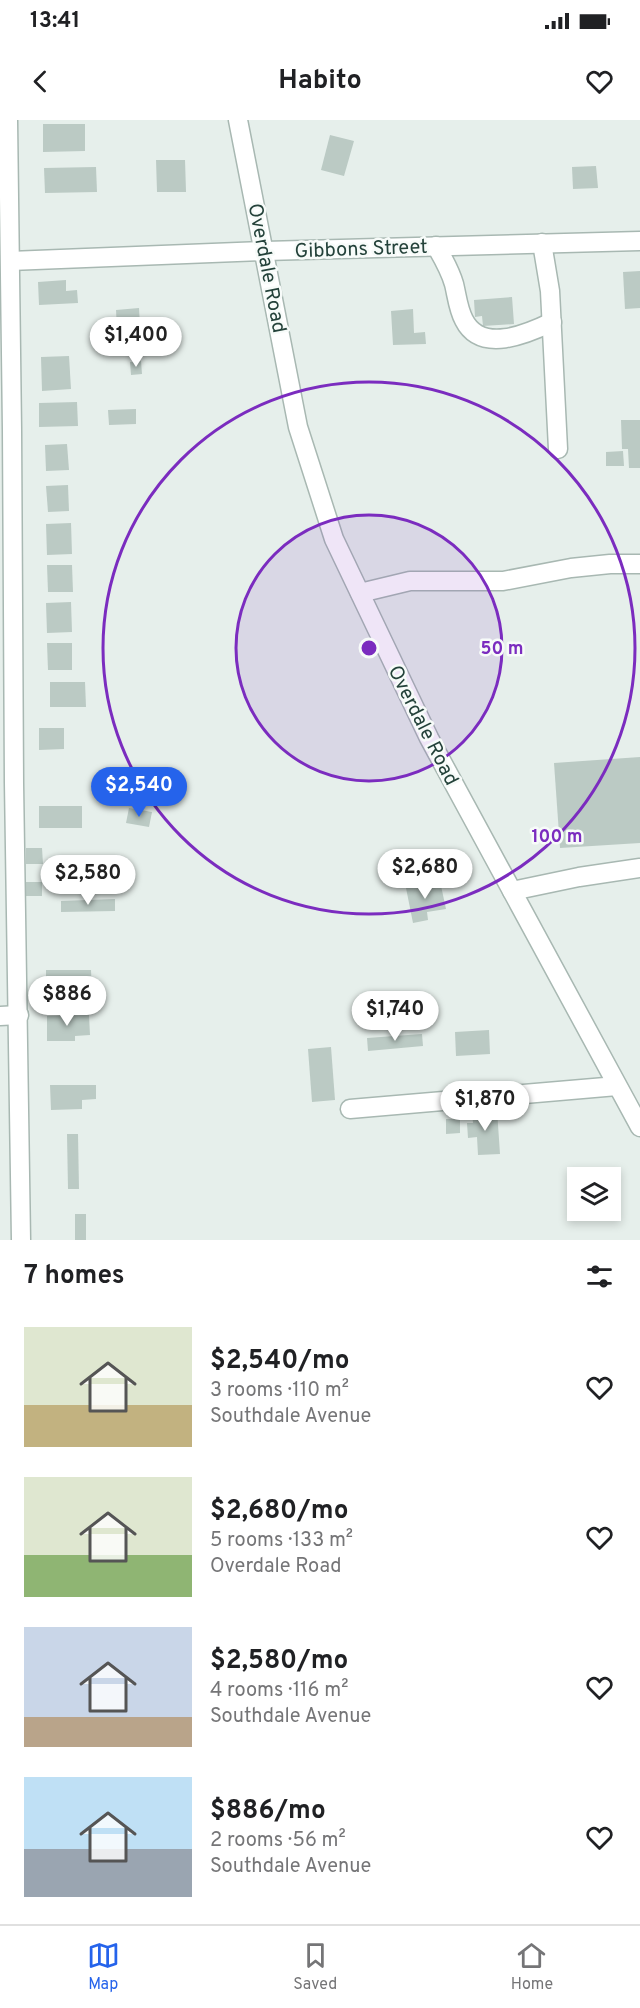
<!DOCTYPE html>
<meta charset="utf-8">
<style>
body{margin:0;font-family:Overpass,sans-serif;background:#f6f6f6;color:#202124;height:100vh;display:flex;flex-direction:column;font-size:22px;white-space:nowrap}
*{box-sizing:border-box;margin:0}
p{font-size:20px;color:#757577}
.icon{flex:none;width:33px;height:33px;fill:none;stroke:currentColor;stroke-width:2;stroke-linecap:round;stroke-linejoin:round}
.map{position:relative;height:1120px;overflow:hidden}
.panel{display:flex;flex-direction:column;background:#fff;flex:1}
.panel>*{flex:none}
.tools{position:absolute;left:567px;top:1047px;display:grid;gap:12px}
.tools a{display:grid;place-items:center;width:54px;height:54px;border-radius:0px;background:#fff;box-shadow:0 3px 9px #0003;font-size:30px}
.price{position:absolute;translate:-50% -51px;padding:0 14px;border-radius:21px;background:#fff;color:#222;font-size:20px;line-height:39px;filter:drop-shadow(0 2px 3px #0008)}
.price::after{content:'';position:absolute;left:50%;top:36px;width:18px;height:14px;margin-left:-9px;background:inherit;clip-path:polygon(0 0,100% 0,50% 100%)}
.price.current{background:#2563eb;color:#fff}
ul{padding:0;list-style:none}
li{display:flex;align-items:center;gap:18px;height:150px;padding:0 24px}
li span{display:grid;place-items:center;flex:none;width:168px;height:120px;border-radius:0px;color:#555}
li>.icon{margin-inline-start:auto}
span .icon{width:72px;height:72px;fill:#fffc;stroke-width:1}
li b{font-size:26px}
h2{display:flex;justify-content:space-between;align-items:center;height:72px;padding:0 24px;font-size:26px}
.status{display:flex;justify-content:space-between;align-items:center;height:42px;padding:0 30px;background:#fff;direction:ltr}
.status svg{height:16px;fill:currentColor}
header{display:flex;justify-content:space-between;align-items:center;height:78px;padding:0 24px;background:#fff;font-size:27px;font-weight:700}
.tabs{display:flex;justify-content:space-around;align-items:center;height:84px;border-top:2px solid #e0e0e0;background:#fff;font-size:16px;color:#757577}
.tabs a{display:grid;justify-items:center;gap:3px}
.tabs .current{color:#2563eb}
.map>svg:first-child{display:block}
</style>
<div class="status"><b>13:41</b><svg viewBox="0 0 49 12"><path d="M0 12V9h3v3zM5 12V6h3v6zM10 12V3h3v9zM15 12V0h3v12zM26 1h20v11H26zM47 4h2v5h-2z"/></svg></div>
<header><svg class="icon" aria-label="back" viewBox="0 0 24 24"><path d="M15 5l-7 7 7 7"/></svg>Habito<svg class="icon" aria-label="heart" viewBox="0 0 24 24"><path d="M12 20l-8-8c-3-5 5-10 8-4 3-6 11-1 8 4z"/></svg></header>
<div class="map">
<svg width="640" height="1120" viewBox="0 0 640 1120">
<rect width="100%" height="100%" fill="#e6efeb"/>
<g fill="#bbcac4">
<polygon points="43,4 85,4 85,31 43,32"/>
<polygon points="330,15 354,21 344,56 321,50"/>
<polygon points="156,40 185,40 186,72 157,72"/>
<polygon points="596,46 598,68 573,69 572,47"/>
<polygon points="96,47 97,72 45,73 44,48"/>
<polygon points="640,151 640,188 625,189 623,152"/>
<polygon points="66,160 66,171 77,170 78,183 39,185 38,162"/>
<polygon points="512,177 514,204 483,206 482,196 475,197 474,180"/>
<polygon points="139,188 141,226 118,227 116,190"/>
<polygon points="413,189 414,213 425,212 426,224 393,225 391,191"/>
<polygon points="69,236 71,269 42,271 41,237"/>
<polygon points="141,241 142,254 131,255 130,242"/>
<polygon points="77,282 78,306 39,307 39,283"/>
<polygon points="136,289 136,304 109,305 108,290"/>
<polygon points="621,300 640,300 640,348 629,348 628,329 622,329"/>
<polygon points="67,324 69,350 46,351 45,325"/>
<polygon points="623,331 624,346 606,346 606,332"/>
<polygon points="68,365 69,391 48,392 46,366"/>
<polygon points="71,403 72,434 47,435 46,404"/>
<polygon points="47,445 72,445 73,472 48,472"/>
<polygon points="71,482 72,512 47,513 46,483"/>
<polygon points="47,523 72,523 72,550 48,550"/>
<polygon points="50,562 85,562 86,587 50,587"/>
<polygon points="39,608 64,608 64,629 39,630"/>
<polygon points="640,637 640,723 560,728 554,643"/>
<rect x="39" y="686" width="43" height="22"/>
<polygon points="129,688 152,692 149,707 126,703"/>
<polygon points="26,728 42,728 43,744 26,744"/>
<polygon points="440,761 446,789 427,792 428,800 413,803 406,768"/>
<rect x="26" y="762" width="16" height="14"/>
<polygon points="115,779 115,791 61,792 61,781"/>
<polygon points="46,850 91,850 92,874 46,875"/>
<polygon points="89,895 90,915 75,916 75,921 47,921 47,896"/>
<polygon points="489,910 490,934 456,936 455,912"/>
<polygon points="422,914 423,926 368,931 367,918"/>
<polygon points="331,927 335,980 312,982 308,929"/>
<polygon points="50,965 96,965 96,979 82,980 82,989 51,990"/>
<polygon points="497,990 500,1034 478,1035 477,1017 468,1018 467,1003 473,1003 472,991"/>
<polygon points="446,999 460,999 460,1013 446,1014"/>
<polygon points="67,1014 78,1014 79,1069 68,1069"/>
<rect x="75" y="1094" width="11" height="26"/>
</g>
<g fill="none" stroke-linecap="round" stroke-linejoin="round">
<g stroke="#a8b8b2" stroke-width="21">
<g id="minor">
<polyline points="8,0 12,310 14,663 21,1120"/>
<polyline points="238,0 298,307 334,419 429,618 640,1007"/>
<polyline points="542,123 550,171 558,329"/>
<path d="M 436,126 C 443,138 450,150 454,164 C 457,176 458,189 464,200 C 481,234 527,214 552,202"/>
<polyline points="10,141 265,131 640,121"/>
<polyline points="360,473 410,461 503,461 571,448 610,444 640,444"/>
<polyline points="512,771 579,757 640,748"/>
<polyline points="0,896 19,895"/>
<polyline points="350,989 617,966"/>
</g>
</g>
<use href="#minor" stroke="#fff" stroke-width="18"/>
</g>
<circle cx="369" cy="528" r="133" fill="#7b2cbf" fill-opacity=".12"/>
<g fill="none" stroke="#7b2cbf" stroke-width="3">
<circle cx="369" cy="528" r="133"/>
<circle cx="369" cy="528" r="266"/>
</g>
<g text-anchor="middle" stroke-width="5" stroke-linejoin="round" paint-order="stroke">
<g font-size="20" fill="#24423a" stroke="#f7fbf9">
<text transform="translate(361 128) rotate(-2)" y="7">Gibbons Street</text>
<text transform="translate(268 148) rotate(79)" y="7">Overdale Road</text>
<text transform="translate(424 605) rotate(63)" y="7">Overdale Road</text>
</g>
</g>
<circle cx="369" cy="528" r="9" fill="#7b2cbf" stroke="#f7fbf9" stroke-width="3"/>
<g font-size="18" text-anchor="middle" font-weight="bold" fill="#7b2cbf" stroke="#f7fbf9" stroke-width="5" stroke-linejoin="round" paint-order="stroke">
<text x="502" y="534">50 m</text>
<text x="557" y="722">100 m</text>
</g>
</svg>
<div class="tools">
<a><svg class="icon" aria-label="layers" viewBox="0 0 24 24"><path d="M12 4l9 5-9 5-9-5zM3 14l9 5 9-5"/></svg></a>
</div>
<b class="price" style="left:136px;top:248px">$1,400</b>
<b class="price current" style="left:139px;top:698px">$2,540</b>
<b class="price" style="left:425px;top:780px">$2,680</b>
<b class="price" style="left:88px;top:786px">$2,580</b>
<b class="price" style="left:67px;top:907px">$886</b>
<b class="price" style="left:395px;top:922px">$1,740</b>
<b class="price" style="left:485px;top:1012px">$1,870</b>
</div>
<section class="panel">
<h2>7 homes<svg class="icon" aria-label="filters" viewBox="0 0 24 24"><path d="M4 7h16M4 17h16"/><circle cx="9" cy="7" r="2"/><circle cx="15" cy="17" r="2"/></svg></h2>
<ul>
<li><span style="background:linear-gradient(#dfe7d0 65%,#c2b280 0)"><svg class="icon" aria-label="home" viewBox="0 0 24 24"><path d="M3 11l9-7 9 7M6 9v11h12V9"/></svg></span><div><b>$2,540/mo</b><p>3 rooms · 110 m²</p><p>Southdale Avenue</p></div><svg class="icon" aria-label="heart" viewBox="0 0 24 24"><path d="M12 20l-8-8c-3-5 5-10 8-4 3-6 11-1 8 4z"/></svg></li>
<li><span style="background:linear-gradient(#dfe7d0 65%,#8fb573 0)"><svg class="icon" aria-label="home" viewBox="0 0 24 24"><path d="M3 11l9-7 9 7M6 9v11h12V9"/></svg></span><div><b>$2,680/mo</b><p>5 rooms · 133 m²</p><p>Overdale Road</p></div><svg class="icon" aria-label="heart" viewBox="0 0 24 24"><path d="M12 20l-8-8c-3-5 5-10 8-4 3-6 11-1 8 4z"/></svg></li>
<li><span style="background:linear-gradient(#c9d6e8 75%,#b9a48a 0)"><svg class="icon" aria-label="home" viewBox="0 0 24 24"><path d="M3 11l9-7 9 7M6 9v11h12V9"/></svg></span><div><b>$2,580/mo</b><p>4 rooms · 116 m²</p><p>Southdale Avenue</p></div><svg class="icon" aria-label="heart" viewBox="0 0 24 24"><path d="M12 20l-8-8c-3-5 5-10 8-4 3-6 11-1 8 4z"/></svg></li>
<li><span style="background:linear-gradient(#bfe0f5 60%,#9aa5b1 0)"><svg class="icon" aria-label="home" viewBox="0 0 24 24"><path d="M3 11l9-7 9 7M6 9v11h12V9"/></svg></span><div><b>$886/mo</b><p>2 rooms · 56 m²</p><p>Southdale Avenue</p></div><svg class="icon" aria-label="heart" viewBox="0 0 24 24"><path d="M12 20l-8-8c-3-5 5-10 8-4 3-6 11-1 8 4z"/></svg></li>
</ul>
</section>
<nav class="tabs">
<a class="current"><svg class="icon" aria-label="map" viewBox="0 0 24 24"><path d="M3 6l6-2 6 2 6-2v14l-6 2-6-2-6 2zM9 4v14M15 6v14"/></svg>Map</a>
<a><svg class="icon" aria-label="saved" viewBox="0 0 24 24"><path d="M7 4h10v16l-5-4-5 4z"/></svg>Saved</a>
<a><svg class="icon" aria-label="home" viewBox="0 0 24 24"><path d="M3 11l9-7 9 7M6 9v11h12V9"/></svg>Home</a>
</nav>
